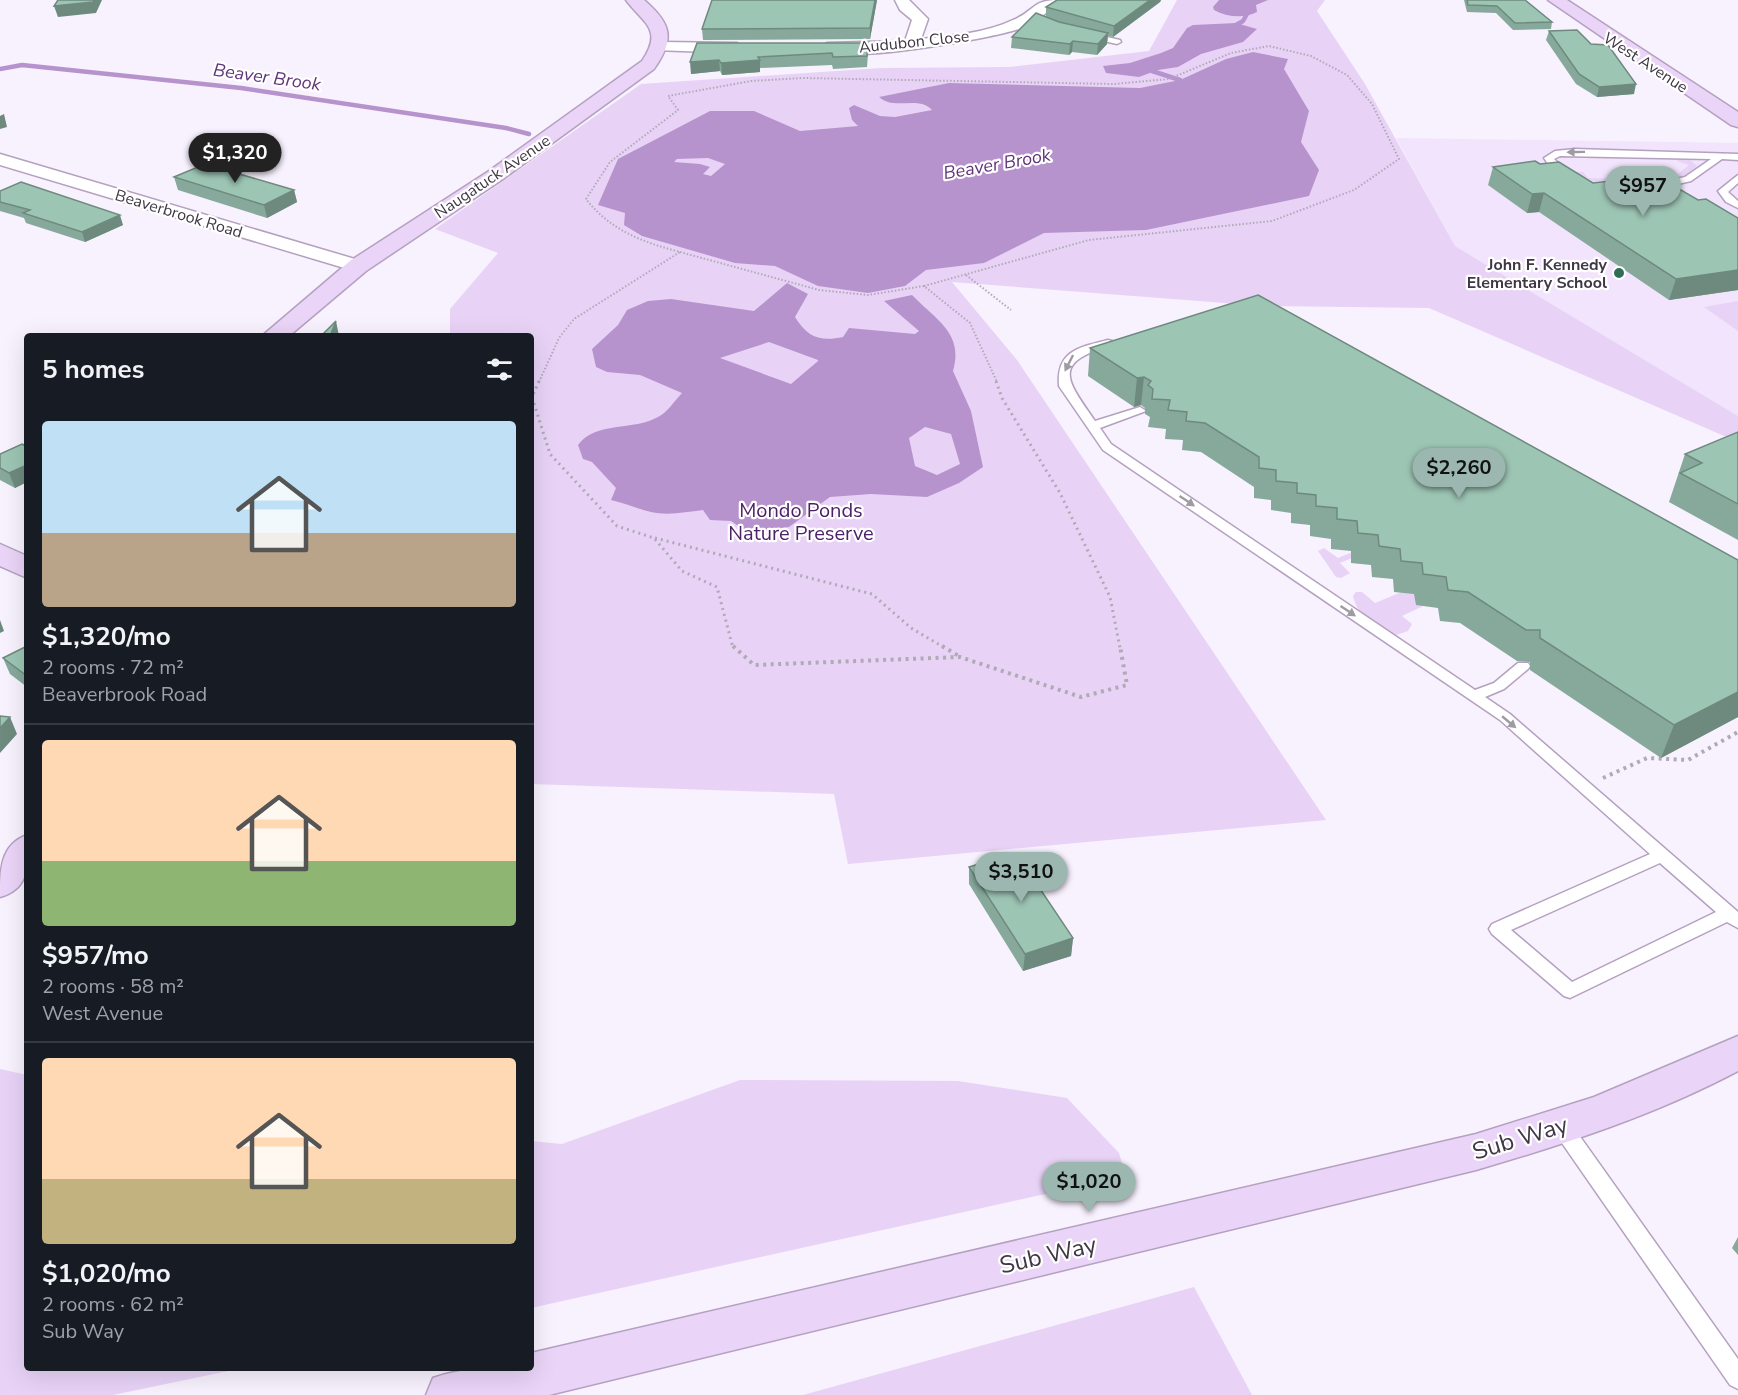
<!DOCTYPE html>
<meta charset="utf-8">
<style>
body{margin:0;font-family:"Nunito Sans",sans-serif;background:#242831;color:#f1f3f6;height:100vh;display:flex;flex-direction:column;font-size:22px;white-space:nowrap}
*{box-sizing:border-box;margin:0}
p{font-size:20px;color:#9ea1a6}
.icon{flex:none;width:33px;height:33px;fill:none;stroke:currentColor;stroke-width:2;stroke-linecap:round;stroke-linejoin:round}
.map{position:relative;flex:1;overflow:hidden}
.drawer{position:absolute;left:24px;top:333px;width:510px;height:1038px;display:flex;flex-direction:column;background:#171b24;border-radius:6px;box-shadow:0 6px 24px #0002}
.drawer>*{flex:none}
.price{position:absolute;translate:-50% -51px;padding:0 14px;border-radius:21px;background:#9bb7af;color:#111;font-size:20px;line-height:39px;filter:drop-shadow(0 2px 3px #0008)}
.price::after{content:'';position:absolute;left:50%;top:36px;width:18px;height:14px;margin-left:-9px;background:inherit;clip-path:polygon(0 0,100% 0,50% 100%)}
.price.selected{background:#222;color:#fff}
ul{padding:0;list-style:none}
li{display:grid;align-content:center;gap:12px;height:318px;padding:0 18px}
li+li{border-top:2px solid #363941}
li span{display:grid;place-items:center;height:186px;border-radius:6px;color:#555}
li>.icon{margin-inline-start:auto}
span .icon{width:108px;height:108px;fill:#fffc;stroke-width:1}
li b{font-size:26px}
h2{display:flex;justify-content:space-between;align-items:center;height:72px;padding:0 18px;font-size:26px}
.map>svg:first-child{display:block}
</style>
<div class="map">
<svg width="1738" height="1395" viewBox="0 0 1738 1395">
<rect width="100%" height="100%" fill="#f8f1fe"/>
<polygon fill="#f2e4fc" points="1396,138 1738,143 1738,416 1455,246"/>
<g fill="#e8d3f7">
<polygon points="1177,0 1325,0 1317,11 1365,84 1455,246 1738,416 1738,442 1429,308 1264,306 952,282 1017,360 1326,820 848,864 834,794 531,784 531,336 450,336 450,309 498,253 435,229 641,84 881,68 1009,67 1149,51"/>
<polygon points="1679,158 1689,159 1697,166 1685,176 1667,181 1597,183 1575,172 1583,172 1588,178 1659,180 1657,174 1674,177 1689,165 1677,161"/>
<polygon points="1738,301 1738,331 1704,307"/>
<polygon points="1509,487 1514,490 1340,563 1350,573 1341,578 1336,577 1318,551 1324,548 1338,558"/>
<path d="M 1611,505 L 1615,516 L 1402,616 L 1412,624 L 1408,631 L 1393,636 C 1375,625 1358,618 1353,596 L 1356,592 L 1362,592 L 1375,603 Z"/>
<polygon points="0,1069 27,1075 27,1368 243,1368 113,1395 0,1395"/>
<polygon points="740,1080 958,1081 1067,1098 1119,1153 1126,1176 531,1308 531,1141 562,1144"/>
<polygon points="1194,1287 1252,1395 803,1395"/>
</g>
<g fill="#b793cd" fill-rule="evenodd">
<path d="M 1219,0 L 1268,0 L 1256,5 L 1257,12 C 1243,19 1227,17 1214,10 L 1213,7 Z"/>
<polygon points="1236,23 1257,29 1243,42 1201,54 1178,67 1158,70 1139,77 1106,73 1103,66 1130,63 1161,53 1173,48 1187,28 1193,25"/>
<path d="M 1253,52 L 1288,59 L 1284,69 L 1309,111 L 1301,142 L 1319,170 L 1309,196 L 1146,230 L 1044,233 L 984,263 L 926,270 L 905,286 L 868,293 L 818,286 L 775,266 L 735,263 L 642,236 L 624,225 L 625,213 L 598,205 L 618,159 L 710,111 L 754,111 L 800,131 L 858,126 L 852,120 L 849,108 L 854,105 L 880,116 L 895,117 L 932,110 C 919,95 894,111 879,97 L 949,83 L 1140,88 L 1180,80 L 1226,59 ZM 708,158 L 725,164 L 711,176 L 703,174 L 710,167 L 700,164 L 674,162 L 677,159 Z"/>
<path d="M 787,283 L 808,294 L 795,317 C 807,337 820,342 843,337 L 849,328 L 915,334 L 919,331 L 884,301 L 912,295 C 936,320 964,333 953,371 L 971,411 L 983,467 L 959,483 L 927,497 L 871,494 L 830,497 L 789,527 L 747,532 L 731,521 L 710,520 L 703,510 C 686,512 668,516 651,512 C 638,509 625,503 611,500 L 616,488 L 592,462 L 583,459 L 578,445 C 595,421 634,431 658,417 C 667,413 675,400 682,393 L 640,375 L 607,372 L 596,367 L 592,349 L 618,325 L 627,310 L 648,301 L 671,299 L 754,311 ZM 769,342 L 818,360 L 818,361 L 791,384 L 720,358 ZM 925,427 L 951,434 L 960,464 L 937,475 L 915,466 L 909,438 Z"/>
</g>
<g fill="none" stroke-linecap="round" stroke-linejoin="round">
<g stroke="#b793cd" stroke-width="4.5">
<polyline points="1229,29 1243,21 1255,0"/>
<polyline points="1160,66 1152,71 1180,80 1176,90"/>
<polyline points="0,69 22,65 241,88 506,128 529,134"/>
</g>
<g stroke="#b4a1c0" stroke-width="3">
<g id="lane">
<polygon points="1089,33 1120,40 1121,42 1117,44 1086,37"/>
<polygon points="1575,149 1738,154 1738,160 1722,159 1691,181 1652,190 1647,187 1649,185 1685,177 1711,159 1560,156 1554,159 1571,175 1566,178 1550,167 1544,158 1555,151"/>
<polygon points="1738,175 1738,183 1728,192 1738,201 1738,208 1726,202 1718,191"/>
<path d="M 1108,340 L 1112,341 L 1112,345 C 1051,363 1066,379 1095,421 L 1140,407 L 1146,411 L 1100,428 L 1111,444 L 1475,690 L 1494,683 L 1518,663 L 1528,663 L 1530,666 L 1528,669 L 1504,689 L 1485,697 L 1510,714 L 1738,912 L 1738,928 L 1727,922 L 1570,998 L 1564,996 L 1492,934 L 1489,929 L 1492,924 L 1650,854 L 1500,720 L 1103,450 L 1059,386 C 1056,351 1079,347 1108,340 ZM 1660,863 L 1716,912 L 1572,982 L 1511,930 Z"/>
<polygon points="1562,1119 1569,1121 1738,1359 1738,1389 1730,1385 1555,1133 1552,1127 1555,1121"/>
</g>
</g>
<g stroke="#b4a1c0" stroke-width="3">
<g id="street">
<path d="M 895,0 L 909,0 L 928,19 L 921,39 C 952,36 985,33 1013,20 C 1035,11 1032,0 1058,0 C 1050,11 1035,23 1022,28 C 996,38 835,67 819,48 L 827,43 L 905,41 L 912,20 L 900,10 Z"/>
<polygon points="660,42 737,43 745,48 737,53 654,50 652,47"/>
<polygon points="0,154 365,262 368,266 365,270 351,270 0,165"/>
</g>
</g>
<g stroke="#b4a1c0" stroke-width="3">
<g id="secondary">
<path d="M 626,0 L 644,0 C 672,24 675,39 654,69 L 503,179 L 366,271 L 289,336 L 262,336 L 350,261 L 489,171 L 642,61 C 664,29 643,23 626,0 Z"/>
<polygon points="1548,0 1567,0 1738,112 1738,127 1731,125"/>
<polygon points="0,544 27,556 27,578 0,566"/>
<path d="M 27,835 C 27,863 32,888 0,897 C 0,870 0,845 27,835 Z"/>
<path d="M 1738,1036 L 1738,1071 C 1655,1115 1565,1144 1476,1170 L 549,1395 L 426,1395 L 433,1378 C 466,1366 497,1368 531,1368 L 531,1353 L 1476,1134 L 1594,1097 Z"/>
</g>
</g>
<g stroke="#b0a9b6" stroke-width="2" stroke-dasharray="1.5 2" stroke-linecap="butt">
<polyline points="680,252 819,290 868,295 924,286"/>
<polyline points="966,275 1011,310"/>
<path d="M 539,382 L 559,338 L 574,319 L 680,252 C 642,242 610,230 586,199 L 610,162 L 678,110 L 668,96 L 751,81 L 803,78 L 1114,84 L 1169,79 L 1231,53 L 1269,46 L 1311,56 L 1347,75 L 1372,104 L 1399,159 L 1354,190 L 1272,221 L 1089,240 L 924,286 L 970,323 L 997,382"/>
</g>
<g stroke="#b0a9b6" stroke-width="3" stroke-dasharray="2 4" stroke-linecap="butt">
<polyline points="539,381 532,397 550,454 617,526 654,538 682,571 717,587 733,648"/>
<polyline points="996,381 1002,398 1060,493 1110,597 1120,648"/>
<polyline points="655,538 872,594 911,628 945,648"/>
</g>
<g stroke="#b0a9b6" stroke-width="4" stroke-dasharray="3 4.5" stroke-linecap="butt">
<polyline points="733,646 754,665 960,657 1081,697 1127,685 1120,646"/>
<polyline points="942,646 959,656"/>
<polyline points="1603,778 1647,758 1688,760 1738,732"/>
</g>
<use href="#lane" fill="#fff" fill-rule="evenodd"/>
<use href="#street" fill="#fff" fill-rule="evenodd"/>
<use href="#secondary" fill="#ead4f7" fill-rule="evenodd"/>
</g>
<g fill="#87a99b">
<polygon points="712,0 877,0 870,39 703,40 702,29"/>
<polygon points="1057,0 1161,0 1160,2 1113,37 1108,36 1107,44 1097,55 1072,52 1069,55 1011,48 1012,37 1046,17 1046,7"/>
<polygon points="1464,0 1525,0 1552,22 1551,29 1513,30 1496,13 1467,12"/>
<polygon points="1549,31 1634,94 1597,97 1576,84 1546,40"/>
<polygon points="697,43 868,54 867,67 833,69 832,65 760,68 760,72 722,75 720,71 691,74"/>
<polygon points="1540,164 1593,183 1698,200 1738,218 1738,290 1669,300 1539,212 1527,213 1488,185 1493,167"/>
<polygon points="174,177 294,190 297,202 267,218 178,190"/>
<polygon points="0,191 123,225 85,242 26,223 24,218 0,211"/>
<polygon points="1090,348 1738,560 1738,717 1661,758 1530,670 1530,662 1517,661 1460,623 1440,621 1438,608 1416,605 1414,594 1394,592 1393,579 1372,577 1371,565 1351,563 1351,551 1331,549 1331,539 1310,536 1310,525 1291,523 1291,513 1271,510 1271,500 1254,498 1254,487 1201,452 1182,450 1183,440 1165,439 1166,429 1148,427 1150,417 1145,414 1145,408 1141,405 1134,407 1088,376"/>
<polygon points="1738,432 1738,540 1669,502 1685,454"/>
<polygon points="27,447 27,482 15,488 0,480 0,454"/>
<polygon points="27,646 27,687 10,674 3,658"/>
<polygon points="969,867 1073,938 1071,956 1023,971 969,884"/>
<polygon points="1738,1237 1738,1255 1732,1248"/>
</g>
<g fill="#6e8a7e">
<polygon points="94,0 102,0 96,13 58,17 54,6"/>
<polygon points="875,0 877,0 870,39 870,28"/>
<polygon points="1150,0 1161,0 1160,2 1113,37 1114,26"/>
<polygon points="1108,33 1107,44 1097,55 1098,44"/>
<polygon points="1073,41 1072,52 1069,55 1070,44"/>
<polygon points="719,60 720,71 691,74 690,62"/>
<polygon points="760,60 760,72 722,75 721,63"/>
<polygon points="1636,84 1634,94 1597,97 1599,87"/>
<polygon points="4,114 7,127 0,129 0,116"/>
<polygon points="294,190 297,202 267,218 264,205"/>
<polygon points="1544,193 1539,212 1527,213 1532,194"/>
<polygon points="120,215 123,225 85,242 82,232"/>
<polygon points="1738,270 1738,290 1669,300 1676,279"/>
<polygon points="336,321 339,336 330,336"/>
<polygon points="1144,377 1141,405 1134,407 1137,378"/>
<polygon points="27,465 27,482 15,488 9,473"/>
<polygon points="0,620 4,631 0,633"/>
<polygon points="1738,692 1738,717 1661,758 1674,725"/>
<polygon points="10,717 17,734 0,753 0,728"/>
<polygon points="1073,938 1071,956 1023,971 1025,954"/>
</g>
<g fill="#9dc5b4" stroke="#6e8a7e" stroke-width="1.5">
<polygon points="58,0 94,0 93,2 54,6"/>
<polygon points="712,0 875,0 870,28 702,29"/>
<polygon points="1057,0 1150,0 1114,26 1046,7"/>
<polygon points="1467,0 1525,0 1552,22 1515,23 1497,6 1468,5"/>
<polygon points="1036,13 1059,22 1108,33 1098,44 1073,41 1070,44 1012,37"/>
<polygon points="1577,30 1591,44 1608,45 1636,84 1599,87 1579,74 1549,31"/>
<polygon points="697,43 868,43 867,56 833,57 832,53 758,57 760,60 721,63 719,60 690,62"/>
<polygon points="1535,161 1540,164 1559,162 1593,183 1657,176 1698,200 1706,199 1738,218 1738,270 1676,279 1544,193 1532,194 1493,167"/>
<polygon points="205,164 294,190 264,205 174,177"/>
<polygon points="21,182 120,215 82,232 23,213 30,210 0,202 0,191"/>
<polygon points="1258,295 1738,560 1738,692 1674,725 1540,638 1540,630 1526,630 1468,592 1448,590 1446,577 1423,574 1422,563 1401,561 1400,549 1379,546 1378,535 1358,533 1357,521 1337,519 1337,508 1316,506 1316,495 1297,493 1297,483 1276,481 1276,470 1259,468 1259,457 1205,423 1186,421 1187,412 1168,410 1170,400 1152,399 1153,389 1148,385 1151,381 1144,377 1137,378 1090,348"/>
<polygon points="336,321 330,336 321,336"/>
<polygon points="1738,432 1738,504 1680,473 1702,463 1685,454"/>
<polygon points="22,444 27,447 27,465 9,473 0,468 0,454"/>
<polygon points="27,646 27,676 3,658"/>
<polygon points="0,716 10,717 0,728"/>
<polygon points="1016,853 1073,938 1025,954 969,867"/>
</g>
<defs><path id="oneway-solid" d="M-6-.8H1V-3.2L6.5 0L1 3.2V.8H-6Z" transform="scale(1.5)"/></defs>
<g fill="#9f9ba2">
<use href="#oneway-solid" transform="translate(1576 152) rotate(179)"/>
<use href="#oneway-solid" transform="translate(1069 363) rotate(117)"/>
<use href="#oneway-solid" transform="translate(1187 501) rotate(34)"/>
<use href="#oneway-solid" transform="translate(1348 611) rotate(34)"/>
<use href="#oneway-solid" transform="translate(1509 722) rotate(40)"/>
</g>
<circle fill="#316e58" stroke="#fff" stroke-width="2" cx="1619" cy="273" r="6"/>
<g text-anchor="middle" stroke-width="4.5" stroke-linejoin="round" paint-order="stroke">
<g font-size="16" fill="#3f3744" stroke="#fff">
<text transform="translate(914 41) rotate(-6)" y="6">Audubon Close</text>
<text transform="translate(1646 62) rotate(33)" y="6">West Avenue</text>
<text transform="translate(492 176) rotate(-34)" y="6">Naugatuck Avenue</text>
<text transform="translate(179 213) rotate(17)" y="6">Beaverbrook Road</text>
</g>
<g font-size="16" font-weight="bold" fill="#3f3744" stroke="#fff" text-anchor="end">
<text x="1607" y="270">John F. Kennedy<tspan x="1607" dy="18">Elementary School</tspan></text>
</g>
<g font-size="18" font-style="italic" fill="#61347a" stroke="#fff">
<text transform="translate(267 77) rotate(8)" y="6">Beaver Brook</text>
<text transform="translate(997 164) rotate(-10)" y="6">Beaver Brook</text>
</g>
<g font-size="20" fill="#4e2166" stroke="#fff">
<text x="801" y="517">Mondo Ponds<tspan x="801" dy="23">Nature Preserve</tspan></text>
</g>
<g font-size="24" fill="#3f3744" stroke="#fff">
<text transform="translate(1520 1138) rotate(-17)" y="8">Sub Way</text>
<text transform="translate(1048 1255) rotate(-13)" y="8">Sub Way</text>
</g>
</g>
</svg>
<b class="price selected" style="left:235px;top:184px">$1,320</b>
<b class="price" style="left:1643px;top:217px">$957</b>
<b class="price" style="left:1459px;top:499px">$2,260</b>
<b class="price" style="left:1021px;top:903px">$3,510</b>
<b class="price" style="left:1089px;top:1213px">$1,020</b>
<section class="drawer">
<h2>5 homes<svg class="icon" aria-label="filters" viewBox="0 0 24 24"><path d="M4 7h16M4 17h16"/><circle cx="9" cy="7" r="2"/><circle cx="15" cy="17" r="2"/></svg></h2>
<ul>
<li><span style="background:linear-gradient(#bfe0f5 60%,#b9a48a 0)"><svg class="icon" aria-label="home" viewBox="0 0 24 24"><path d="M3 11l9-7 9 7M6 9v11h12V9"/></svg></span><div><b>$1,320/mo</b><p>2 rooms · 72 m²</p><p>Beaverbrook Road</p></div></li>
<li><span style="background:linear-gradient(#ffd9b3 65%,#8fb573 0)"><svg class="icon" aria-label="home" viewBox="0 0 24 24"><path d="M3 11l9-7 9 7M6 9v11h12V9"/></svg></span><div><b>$957/mo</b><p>2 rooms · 58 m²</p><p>West Avenue</p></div></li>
<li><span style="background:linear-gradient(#ffd9b3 65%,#c2b280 0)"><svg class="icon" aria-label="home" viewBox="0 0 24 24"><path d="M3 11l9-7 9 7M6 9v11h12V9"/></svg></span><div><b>$1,020/mo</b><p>2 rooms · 62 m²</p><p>Sub Way</p></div></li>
</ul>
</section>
</div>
